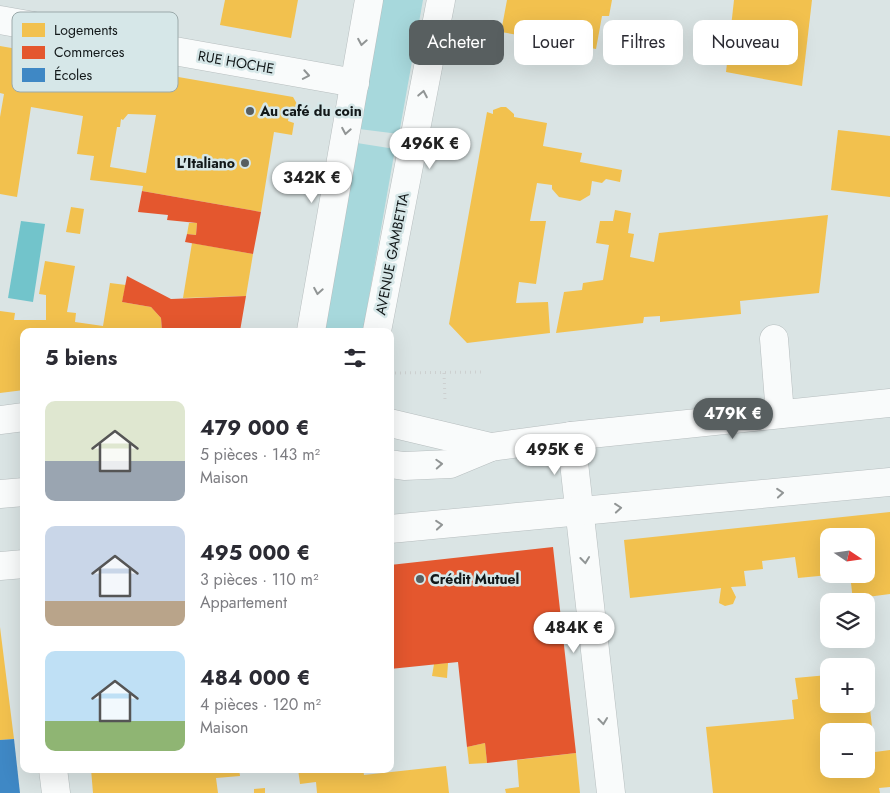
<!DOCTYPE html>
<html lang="fr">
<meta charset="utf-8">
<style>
body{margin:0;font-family:Jost,sans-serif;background:#f2f2f3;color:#2b2b33;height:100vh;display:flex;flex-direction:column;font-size:19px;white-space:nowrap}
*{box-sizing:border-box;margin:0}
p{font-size:16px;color:#7c7c81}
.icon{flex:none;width:28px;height:28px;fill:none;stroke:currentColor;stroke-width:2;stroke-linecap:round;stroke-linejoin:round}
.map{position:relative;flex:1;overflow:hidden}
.panel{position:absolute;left:20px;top:328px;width:374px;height:445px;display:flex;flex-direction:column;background:#fff;border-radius:10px;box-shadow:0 5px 20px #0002}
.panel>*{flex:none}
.hud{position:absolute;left:409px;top:20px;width:406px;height:45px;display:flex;gap:10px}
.needle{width:32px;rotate:103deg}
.fabs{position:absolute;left:820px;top:528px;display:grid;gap:10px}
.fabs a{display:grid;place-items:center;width:55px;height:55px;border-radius:10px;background:#fff;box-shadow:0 5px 20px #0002;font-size:25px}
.price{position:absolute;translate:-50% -42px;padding:0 11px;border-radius:18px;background:#fff;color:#222;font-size:16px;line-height:32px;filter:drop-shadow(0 1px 2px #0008)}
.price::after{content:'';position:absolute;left:50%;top:30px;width:15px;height:11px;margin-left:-8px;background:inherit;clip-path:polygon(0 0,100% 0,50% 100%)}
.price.selected{background:#585f60;color:#fff}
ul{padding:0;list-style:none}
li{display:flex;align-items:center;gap:15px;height:125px;padding:0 25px}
li span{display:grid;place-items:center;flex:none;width:140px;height:100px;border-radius:10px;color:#555}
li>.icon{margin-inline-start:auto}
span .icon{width:60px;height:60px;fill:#fffc;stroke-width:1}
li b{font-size:21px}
h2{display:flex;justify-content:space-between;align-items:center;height:60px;padding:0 25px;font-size:21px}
.chip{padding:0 18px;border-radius:10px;background:#fff;box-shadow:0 5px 20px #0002;font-size:18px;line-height:45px}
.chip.selected{background:#585f60;color:#fff}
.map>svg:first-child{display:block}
</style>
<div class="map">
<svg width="890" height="793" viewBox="0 0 890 793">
<rect width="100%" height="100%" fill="#dae4e4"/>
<g fill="#a7d8dc">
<polygon points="383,0 423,0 399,134 359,129"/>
<polygon points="357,143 395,149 363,331 324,331"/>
</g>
<polygon fill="#72c4cb" points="21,221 45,224 33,302 8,298"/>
<g fill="#f2c14e" fill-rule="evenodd">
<polygon points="225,0 298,0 291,38 220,25"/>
<polygon points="507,0 612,0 609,16 602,16 596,49 501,32"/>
<polygon points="734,0 812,0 802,86 726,72"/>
<path d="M 0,46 L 293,97 L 297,104 L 296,110 L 290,109 L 288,121 L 294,123 L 292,135 L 274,132 L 261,212 L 142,191 L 143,186 L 90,180 L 94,156 L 77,154 L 83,116 L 31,107 L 17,197 L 0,194 L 0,117 L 4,94 L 0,93 ZM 128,114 L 156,115 L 146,173 L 110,167 L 117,127 L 120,127 L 121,119 L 123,120 Z"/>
<polygon points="501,107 506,107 514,114 514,117 547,123 543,146 582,153 580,162 622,170 620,182 606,179 602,183 592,181 590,195 580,201 559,197 552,189 552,185 537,183 530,221 546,221 536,284 519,282 516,303 548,302 550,333 467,343 449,324 487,112 493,114 493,110"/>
<polygon points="838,130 890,136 890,197 831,190"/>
<polygon points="71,207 84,209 80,234 66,232"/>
<polygon points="615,210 631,213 628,233 634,234 630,257 654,262 659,233 828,215 819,293 740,301 741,314 660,322 660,316 644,317 643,323 556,333 564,292 582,290 583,283 603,280 609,245 596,243 600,221 613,221"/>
<polygon points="189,223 197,223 196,235 187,234"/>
<polygon points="192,243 253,254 246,296 183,298"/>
<polygon points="45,261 75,266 67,312 76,313 75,322 103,326 110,283 126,285 122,302 151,307 161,318 162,331 24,331 24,390 0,393 0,311 15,313 14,320 46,320 46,295 39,294"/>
<polygon points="890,512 890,594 867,597 868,603 853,601 850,574 866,574 866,536 829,536 829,575 798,578 795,557 762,561 763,569 744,571 746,586 731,587 736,597 733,604 725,606 719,603 721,588 630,598 624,540"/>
<polygon points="0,627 14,739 0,740"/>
<polygon points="448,663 447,678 432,676 434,664"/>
<path d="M 828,675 L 829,704 L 866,704 L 866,692 L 868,692 L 875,752 L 890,750 L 890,787 L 879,788 L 880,793 L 713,793 L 706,727 L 794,719 L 792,700 L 798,699 L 795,678 ZM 829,731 L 866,731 L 866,769 L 829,769 Z"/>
<polygon points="485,743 487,763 469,764 467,747"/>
<polygon points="576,753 580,793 506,793 505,789 519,787 517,760"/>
<polygon points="446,766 449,793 317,793 316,782 300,784 298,769 363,769 364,775"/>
<polygon points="91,769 239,769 240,776 216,778 218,793 93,793"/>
<polygon points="265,788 265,793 254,793 254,789"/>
</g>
<g fill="#e4572e">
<polygon points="142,191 261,212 253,254 185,242 187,234 196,235 197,223 167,220 168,215 138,212"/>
<polygon points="127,276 171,299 246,296 240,331 162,331 161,318 151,307 122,302"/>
<polygon points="553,547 576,753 487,763 485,743 467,747 458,662 390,669 390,565"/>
</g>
<polygon fill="#3f88c5" points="14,739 20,793 0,793 0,740"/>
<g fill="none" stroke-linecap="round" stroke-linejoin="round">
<g stroke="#b7bebf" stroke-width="29">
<g id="minor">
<polyline points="0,20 355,83"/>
<polyline points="311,331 369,0"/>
<polyline points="377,331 441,0"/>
<polyline points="774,339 780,414"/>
<polyline points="0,420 24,417"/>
<polyline points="571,436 611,793"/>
<polyline points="390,529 890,482"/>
<polyline points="0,566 24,564"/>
<polyline points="53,769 56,793"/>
</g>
</g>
<g stroke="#b7bebf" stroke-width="29">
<g id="major">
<polyline points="390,423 491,447"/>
<polyline points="390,464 404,466 450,464 491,447 571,436 890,403"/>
<polyline points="0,494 24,492"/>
</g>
</g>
<g stroke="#cdd0d0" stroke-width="3" stroke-dasharray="1 4" stroke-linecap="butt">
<polyline points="390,373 483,372"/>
<polyline points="444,373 445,400"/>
</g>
<use href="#minor" stroke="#f9fbfb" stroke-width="28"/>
<use href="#major" stroke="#f9fbfb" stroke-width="28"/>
</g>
<defs><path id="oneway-chevron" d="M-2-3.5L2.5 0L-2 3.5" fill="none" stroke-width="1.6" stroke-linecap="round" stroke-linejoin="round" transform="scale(1.25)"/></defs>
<g stroke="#919595">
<use href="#oneway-chevron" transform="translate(362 42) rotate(100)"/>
<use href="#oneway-chevron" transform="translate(306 75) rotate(10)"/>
<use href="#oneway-chevron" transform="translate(423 94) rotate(-79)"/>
<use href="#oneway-chevron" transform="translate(346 131) rotate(100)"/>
<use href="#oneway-chevron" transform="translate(318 291) rotate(100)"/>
<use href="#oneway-chevron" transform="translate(439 464) rotate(-3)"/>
<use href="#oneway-chevron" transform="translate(780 493) rotate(-5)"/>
<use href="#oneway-chevron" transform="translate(618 508) rotate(-5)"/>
<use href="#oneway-chevron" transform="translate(439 525) rotate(-5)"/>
<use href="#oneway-chevron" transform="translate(585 560) rotate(84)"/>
<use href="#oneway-chevron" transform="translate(603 721) rotate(84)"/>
</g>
<g fill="#585f60" stroke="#d6e7e8" stroke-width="2">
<circle cx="250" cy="111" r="5"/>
<circle cx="245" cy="163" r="5"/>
<circle cx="420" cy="579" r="5"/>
</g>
<g text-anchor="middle" stroke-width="5" stroke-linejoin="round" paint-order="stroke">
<g font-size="14" fill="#121819" stroke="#d6e7e8">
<text transform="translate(236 62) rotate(10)" y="5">RUE HOCHE</text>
<text transform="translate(392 254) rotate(-79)" y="5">AVENUE GAMBETTA</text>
</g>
<g font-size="14" font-weight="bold" fill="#121819" stroke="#d6e7e8" text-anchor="start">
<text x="260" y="116">Au café du coin</text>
<text x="235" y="168" text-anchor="end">L'Italiano</text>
<text x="430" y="584">Crédit Mutuel</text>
</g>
</g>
<rect x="12" y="12" width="166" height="80" rx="8" fill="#d6e7e8" stroke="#9ba9aa" stroke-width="1"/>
<rect x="22" y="23" width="23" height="14" fill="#f2c14e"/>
<rect x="22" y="46" width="23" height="13" fill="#e4572e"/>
<rect x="22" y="68" width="23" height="14" fill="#3f88c5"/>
<g font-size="14" fill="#121819">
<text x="54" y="35">Logements</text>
<text x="54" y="57">Commerces</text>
<text x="54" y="80">Écoles</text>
</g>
</svg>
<div class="fabs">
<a><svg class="needle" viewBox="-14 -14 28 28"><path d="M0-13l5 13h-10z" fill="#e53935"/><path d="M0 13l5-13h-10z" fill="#7c7c81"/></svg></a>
<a><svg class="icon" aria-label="layers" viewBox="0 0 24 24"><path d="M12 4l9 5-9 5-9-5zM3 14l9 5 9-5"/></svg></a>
<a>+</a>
<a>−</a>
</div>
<b class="price" style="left:430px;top:170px">496K €</b>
<b class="price" style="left:312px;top:204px">342K €</b>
<b class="price selected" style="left:733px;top:440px">479K €</b>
<b class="price" style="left:555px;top:476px">495K €</b>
<b class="price" style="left:574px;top:654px">484K €</b>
<div class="hud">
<a class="chip selected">Acheter</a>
<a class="chip">Louer</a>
<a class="chip">Filtres</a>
<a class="chip">Nouveau</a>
</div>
<section class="panel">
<h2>5 biens<svg class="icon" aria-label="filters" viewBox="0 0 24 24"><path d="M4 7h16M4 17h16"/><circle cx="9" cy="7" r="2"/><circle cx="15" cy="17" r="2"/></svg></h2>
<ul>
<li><span style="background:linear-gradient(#dfe7d0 60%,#9aa5b1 0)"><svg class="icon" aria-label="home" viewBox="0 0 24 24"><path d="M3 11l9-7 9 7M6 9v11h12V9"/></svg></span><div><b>479 000 €</b><p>5 pièces · 143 m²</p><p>Maison</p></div></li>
<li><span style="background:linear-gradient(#c9d6e8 75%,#b9a48a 0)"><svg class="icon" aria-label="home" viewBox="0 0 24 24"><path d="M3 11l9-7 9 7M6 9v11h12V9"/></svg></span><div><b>495 000 €</b><p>3 pièces · 110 m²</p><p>Appartement</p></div></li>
<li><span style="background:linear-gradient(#bfe0f5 70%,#8fb573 0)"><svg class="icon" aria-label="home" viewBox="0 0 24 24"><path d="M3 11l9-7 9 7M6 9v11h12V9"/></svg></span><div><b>484 000 €</b><p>4 pièces · 120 m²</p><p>Maison</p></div></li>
</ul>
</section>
</div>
